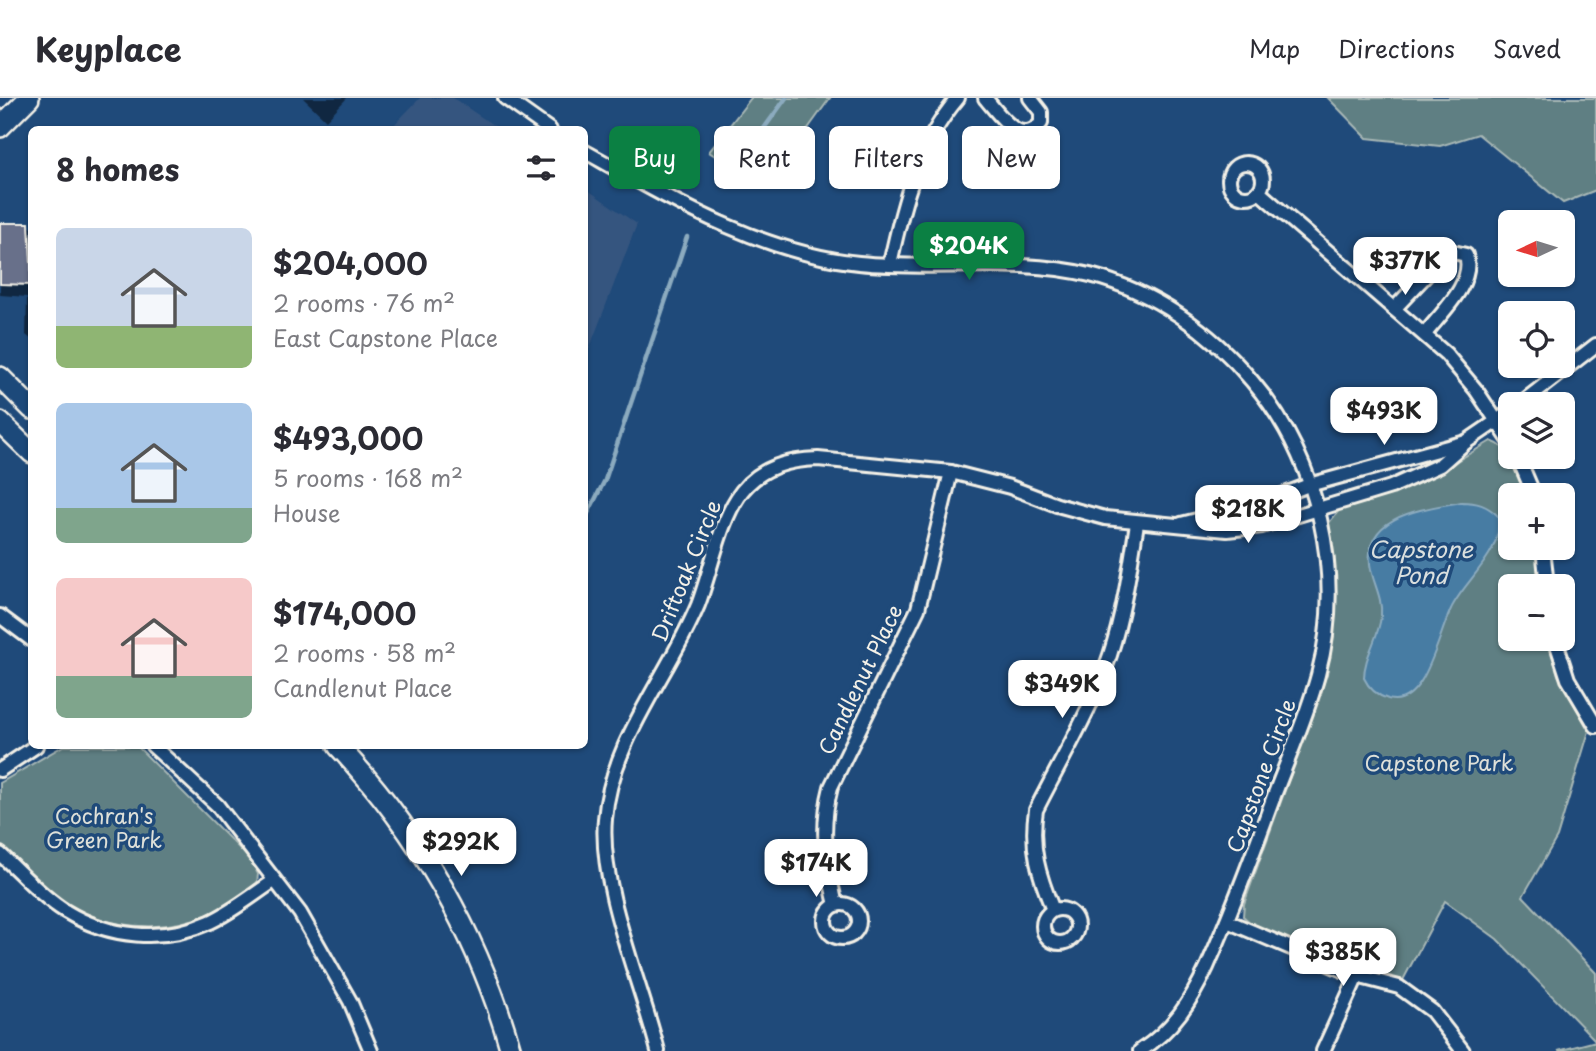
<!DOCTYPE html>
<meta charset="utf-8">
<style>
body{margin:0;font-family:"Playpen Sans",sans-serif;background:#f2f2f3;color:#2b2b33;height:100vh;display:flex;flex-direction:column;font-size:26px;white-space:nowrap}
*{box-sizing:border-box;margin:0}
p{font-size:23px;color:#7c7c81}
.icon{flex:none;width:38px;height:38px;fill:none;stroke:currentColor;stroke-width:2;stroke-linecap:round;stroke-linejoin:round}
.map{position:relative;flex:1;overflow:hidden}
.sheet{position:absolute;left:28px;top:28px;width:560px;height:623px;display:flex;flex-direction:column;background:#fff;border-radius:10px;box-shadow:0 2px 5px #0004}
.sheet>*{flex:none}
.hud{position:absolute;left:609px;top:28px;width:665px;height:63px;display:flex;gap:14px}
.needle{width:46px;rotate:266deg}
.tools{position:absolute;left:1498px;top:112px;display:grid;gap:14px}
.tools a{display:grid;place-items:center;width:77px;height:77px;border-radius:10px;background:#fff;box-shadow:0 2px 5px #0004;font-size:35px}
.price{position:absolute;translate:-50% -60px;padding:0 16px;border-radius:14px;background:#fff;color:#222;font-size:23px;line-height:46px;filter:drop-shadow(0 2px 4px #0008)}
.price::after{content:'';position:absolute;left:50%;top:42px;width:21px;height:16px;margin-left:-10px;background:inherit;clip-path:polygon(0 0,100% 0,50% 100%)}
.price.active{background:#0b8043;color:#fff}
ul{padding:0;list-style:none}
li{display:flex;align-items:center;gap:21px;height:175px;padding:0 28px}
li span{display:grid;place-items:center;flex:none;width:196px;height:140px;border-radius:10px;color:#555}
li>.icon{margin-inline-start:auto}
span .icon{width:84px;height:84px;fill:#fffc;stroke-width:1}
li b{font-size:30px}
h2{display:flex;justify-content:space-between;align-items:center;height:84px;padding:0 28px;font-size:30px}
.pill{padding:0 24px;border-radius:10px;background:#fff;box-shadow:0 2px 5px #0004;font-size:24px;line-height:63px}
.pill.active{background:#0b8043;color:#fff}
header{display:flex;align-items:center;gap:42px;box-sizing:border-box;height:98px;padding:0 35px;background:#fff;border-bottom:2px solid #e1e1e2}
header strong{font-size:33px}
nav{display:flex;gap:38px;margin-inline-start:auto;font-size:24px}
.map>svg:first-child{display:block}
</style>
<header>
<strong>Keyplace</strong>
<nav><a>Map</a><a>Directions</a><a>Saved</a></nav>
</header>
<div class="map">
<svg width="1596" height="953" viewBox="0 0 1596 953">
<rect width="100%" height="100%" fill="#1f4a7a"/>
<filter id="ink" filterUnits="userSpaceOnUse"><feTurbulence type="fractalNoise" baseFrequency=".0143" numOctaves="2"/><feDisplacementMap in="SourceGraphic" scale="14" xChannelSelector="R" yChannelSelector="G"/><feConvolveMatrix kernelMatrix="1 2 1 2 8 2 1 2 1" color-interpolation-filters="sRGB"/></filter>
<g filter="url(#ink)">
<g fill="#35557f">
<polygon points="420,0 453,0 499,31 390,31"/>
<polygon points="585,90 637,126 585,262"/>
</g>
<g fill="#5e7f83" stroke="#a9b8b6" stroke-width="2">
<polygon points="751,0 830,0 765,90 709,54"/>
<polygon points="1328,0 1596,0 1596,92 1563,105 1478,36 1440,48 1367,40"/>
<path d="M 1491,343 C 1513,350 1520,377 1526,397 L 1510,397 L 1510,450 L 1537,450 L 1541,488 L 1510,488 L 1510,541 L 1548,541 L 1558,577 L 1589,633 L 1557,739 L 1523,798 L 1596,875 L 1596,953 L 1558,953 L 1596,943 L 1497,841 L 1445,803 L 1402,884 L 1267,833 L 1253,827 L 1243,818 L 1244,806 L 1327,576 L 1336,500 L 1329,425 L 1341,410 L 1426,381 Z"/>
<path d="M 63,648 L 137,648 L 249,760 L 258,776 L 257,785 C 194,840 113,843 47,792 C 30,779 15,762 0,748 L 0,685 Z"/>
</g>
<path fill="#467ca3" stroke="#8cabbf" stroke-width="2" d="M 1461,404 C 1477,404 1487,407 1498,418 C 1504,453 1469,478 1453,507 C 1439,531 1426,612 1388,601 C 1376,597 1369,591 1364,580 C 1364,558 1379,540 1381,518 C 1383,499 1372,484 1370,466 C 1364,416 1425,411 1461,404 Z"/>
<g fill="#0007">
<polygon points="303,0 347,0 326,22"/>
<polygon points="0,126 28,127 32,130 32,242 26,237 27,199 0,197"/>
</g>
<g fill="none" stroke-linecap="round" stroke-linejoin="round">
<g stroke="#8cabbf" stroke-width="4.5">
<polyline points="736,69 786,0"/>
<polyline points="584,423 605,382 687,139"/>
</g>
</g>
<polygon fill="#68708a" stroke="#f4f1e8" stroke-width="2" points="0,125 29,125 32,187 0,186"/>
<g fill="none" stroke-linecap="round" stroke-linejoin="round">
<g stroke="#f4f1e8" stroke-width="18">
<g id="street">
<polyline points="505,0 550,32"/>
<path d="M 985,0 C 1000,17 1020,50 1041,25 L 1041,14 L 1030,0"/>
<path d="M 584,53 C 670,101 760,155 859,165 C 935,173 1015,159 1090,177 C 1153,193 1211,233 1252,283 C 1319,362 1345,477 1318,577 C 1307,618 1289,658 1274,698 C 1253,756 1232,813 1207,869 C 1191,903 1173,932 1140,953"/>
<circle cx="1246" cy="82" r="17"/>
<polyline points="1259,94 1446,256 1476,292 1510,343"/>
<path d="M 890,166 C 903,106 917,48 958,0"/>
<path d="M 1394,211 L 1449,153 L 1466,157 C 1475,185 1441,215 1425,236"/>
<polyline points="1520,306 1596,247"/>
<polyline points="1518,359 1534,397"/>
<polyline points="1181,426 1253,408 1309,387 1466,344"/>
<polyline points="1543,450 1547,488"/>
<polyline points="0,518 32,542"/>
<polyline points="1555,541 1568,581 1596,628"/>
<polyline points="153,648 217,707 300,815 350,903 371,953"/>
<polyline points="0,672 36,648"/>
<path d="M 0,756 C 21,775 41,798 65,813 C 109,840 163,845 210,824 C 232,814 254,796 274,783"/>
<circle cx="842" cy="823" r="17"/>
<path d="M 836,807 C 826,765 820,731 831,689 L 918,511 L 951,374"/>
<circle cx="1060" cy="828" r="17"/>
<path d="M 1053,812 C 1039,778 1030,750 1036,712 C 1061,662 1092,611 1110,557 C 1124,514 1130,470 1137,425"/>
<polyline points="1227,823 1357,878 1399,889 1432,913 1463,953"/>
<path d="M 658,953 C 641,885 599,789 605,721 C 611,643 669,577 698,507 C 711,473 720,421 742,393 C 761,369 788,362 818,361 L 951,374 L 1010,389 L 1057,407 L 1105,420 L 1227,432 L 1262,428 L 1391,389 L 1440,367 L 1466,344 L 1510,314"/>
<polyline points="1323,953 1357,878"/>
</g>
</g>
<g stroke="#f4f1e8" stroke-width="24">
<g id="secondary">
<polyline points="0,29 29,0"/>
<polyline points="0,279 32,311"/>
<polyline points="0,324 32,355"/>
<path d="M 338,648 C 419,734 479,838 511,953"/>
</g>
</g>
<use href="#street" stroke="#1f4a7a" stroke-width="12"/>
<use href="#secondary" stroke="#1f4a7a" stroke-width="19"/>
</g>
</g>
<g text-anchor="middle" stroke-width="7" stroke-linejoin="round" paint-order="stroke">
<g font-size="21" fill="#f4f1e8" stroke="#1f4a7a">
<text transform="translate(687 473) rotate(-68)" y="7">Driftoak Circle</text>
<text transform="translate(861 582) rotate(-64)" y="7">Candlenut Place</text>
<text transform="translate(1262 678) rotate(-70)" y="7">Capstone Circle</text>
</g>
<g font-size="21" fill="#dee0d9" stroke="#1f4a7a">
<text x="1439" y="673">Capstone Park</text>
<text x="104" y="726">Cochran's<tspan x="104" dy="24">Green Park</tspan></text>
</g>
<g font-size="23" font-style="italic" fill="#dadfde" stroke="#1f4a7a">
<text x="1421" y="460">Capstone<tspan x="1421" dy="26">Pond</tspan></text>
</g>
</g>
</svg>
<div class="tools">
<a><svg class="needle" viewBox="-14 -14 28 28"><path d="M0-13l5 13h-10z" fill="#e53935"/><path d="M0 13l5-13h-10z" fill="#7c7c81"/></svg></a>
<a><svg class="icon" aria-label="locate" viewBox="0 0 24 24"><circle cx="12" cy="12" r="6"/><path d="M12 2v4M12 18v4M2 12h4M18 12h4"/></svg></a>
<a><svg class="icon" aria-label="layers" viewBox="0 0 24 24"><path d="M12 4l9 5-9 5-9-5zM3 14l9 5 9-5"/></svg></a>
<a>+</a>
<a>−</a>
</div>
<b class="price active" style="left:969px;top:184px">$204K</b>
<b class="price" style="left:1405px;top:199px">$377K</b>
<b class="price" style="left:1384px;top:349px">$493K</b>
<b class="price" style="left:1248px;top:447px">$218K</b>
<b class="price" style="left:1062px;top:622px">$349K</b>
<b class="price" style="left:461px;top:780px">$292K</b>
<b class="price" style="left:816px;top:801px">$174K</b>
<b class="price" style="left:1343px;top:890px">$385K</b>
<div class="hud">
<a class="pill active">Buy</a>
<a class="pill">Rent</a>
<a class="pill">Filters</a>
<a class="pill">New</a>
</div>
<section class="sheet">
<h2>8 homes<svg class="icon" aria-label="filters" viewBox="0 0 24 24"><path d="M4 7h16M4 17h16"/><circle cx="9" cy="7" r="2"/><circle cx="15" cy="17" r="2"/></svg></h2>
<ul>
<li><span style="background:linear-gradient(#c9d6e8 70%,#8fb573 0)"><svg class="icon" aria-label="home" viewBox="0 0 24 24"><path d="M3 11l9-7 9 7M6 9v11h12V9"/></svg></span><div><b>$204,000</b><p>2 rooms · 76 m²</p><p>East Capstone Place</p></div></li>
<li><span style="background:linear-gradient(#a9c7e8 75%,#7fa58c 0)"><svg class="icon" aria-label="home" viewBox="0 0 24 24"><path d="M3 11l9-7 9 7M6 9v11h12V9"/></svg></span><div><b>$493,000</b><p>5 rooms · 168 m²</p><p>House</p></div></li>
<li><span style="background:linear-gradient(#f6c9c9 70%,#7fa58c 0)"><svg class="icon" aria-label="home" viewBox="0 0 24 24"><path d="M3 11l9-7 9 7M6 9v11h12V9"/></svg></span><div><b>$174,000</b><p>2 rooms · 58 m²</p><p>Candlenut Place</p></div></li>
</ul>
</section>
</div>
